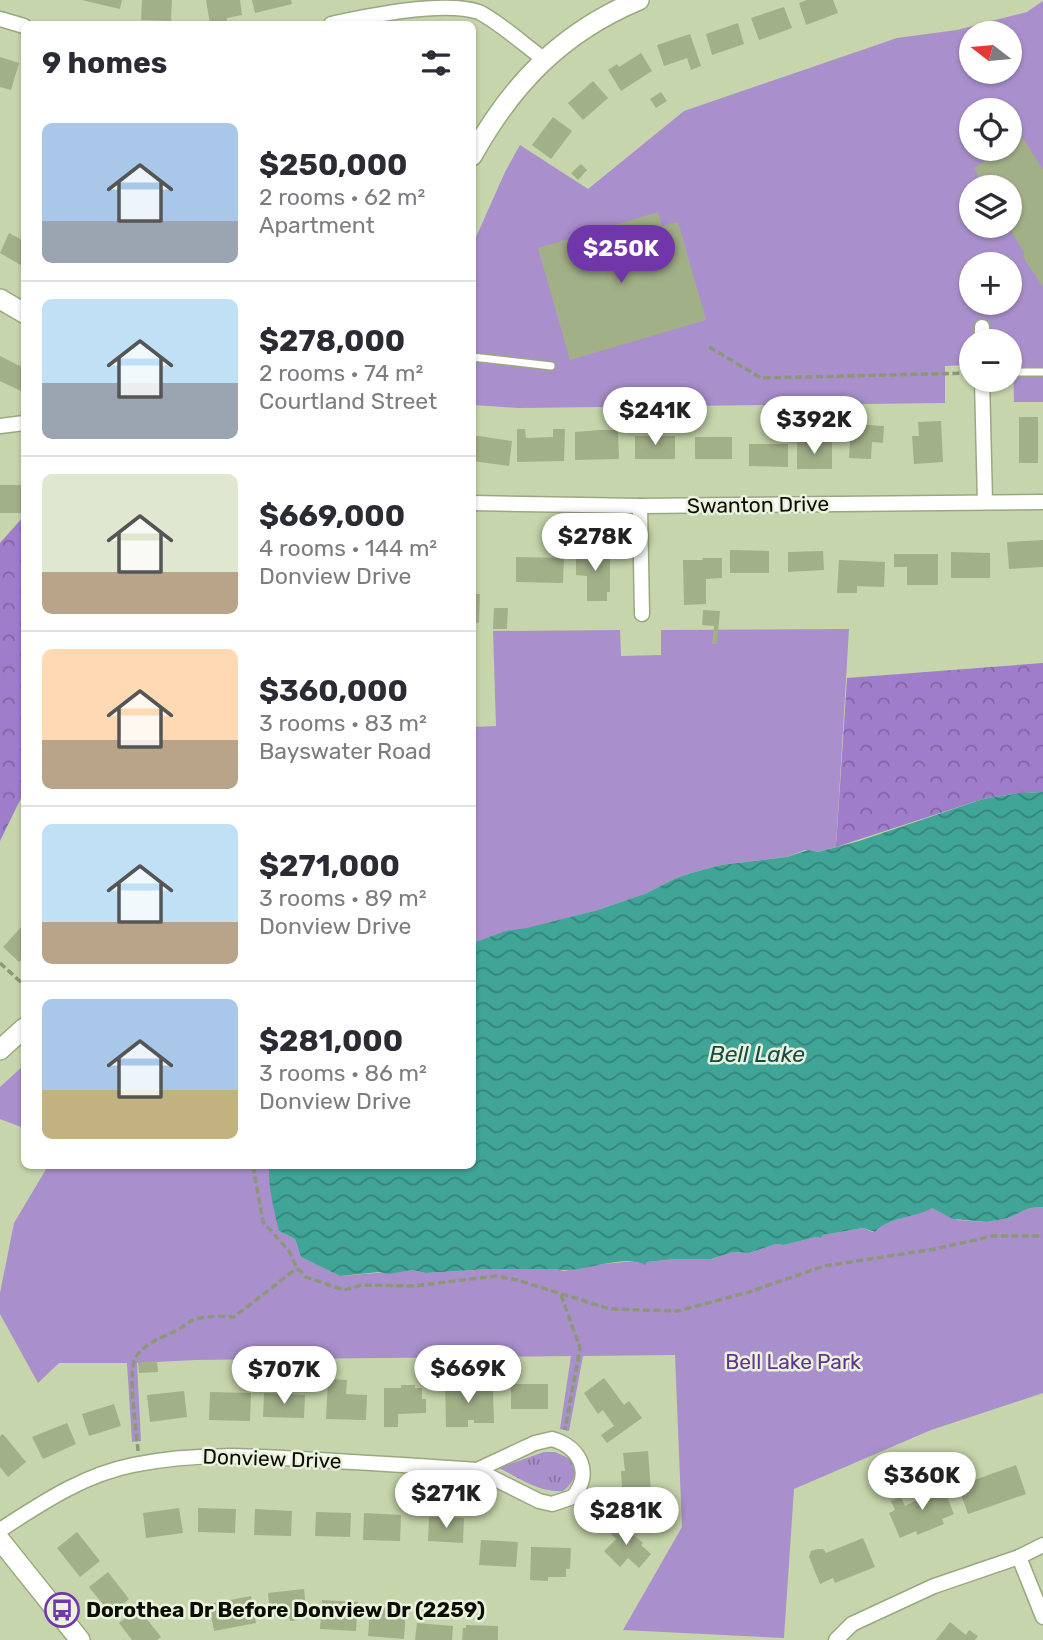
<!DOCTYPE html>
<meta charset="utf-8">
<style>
body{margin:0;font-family:Rubik,sans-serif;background:#f2f2f3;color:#2b2b33;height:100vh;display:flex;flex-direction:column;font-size:26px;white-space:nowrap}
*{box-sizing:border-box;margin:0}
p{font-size:23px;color:#7c7c81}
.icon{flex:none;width:38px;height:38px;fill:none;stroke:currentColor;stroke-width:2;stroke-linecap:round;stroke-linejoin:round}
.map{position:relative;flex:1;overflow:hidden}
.details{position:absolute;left:21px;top:21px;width:455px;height:1148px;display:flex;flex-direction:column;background:#fff;border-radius:10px;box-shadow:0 2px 5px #0004}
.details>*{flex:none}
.needle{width:46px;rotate:286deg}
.fabs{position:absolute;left:959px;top:21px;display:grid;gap:14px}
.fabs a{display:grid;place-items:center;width:63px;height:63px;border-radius:50%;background:#fff;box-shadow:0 2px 5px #0004;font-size:35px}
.price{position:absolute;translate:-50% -60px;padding:0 16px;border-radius:24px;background:#fff;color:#222;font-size:23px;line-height:46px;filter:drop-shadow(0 2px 4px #0008)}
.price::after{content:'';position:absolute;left:50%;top:42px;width:21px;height:16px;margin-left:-10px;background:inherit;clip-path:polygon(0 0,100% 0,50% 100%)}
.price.current{background:#7236ab;color:#fff}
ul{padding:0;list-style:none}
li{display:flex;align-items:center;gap:21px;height:175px;padding:0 21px}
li+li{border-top:2px solid #e1e1e2}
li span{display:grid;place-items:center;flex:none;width:196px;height:140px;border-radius:10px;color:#555}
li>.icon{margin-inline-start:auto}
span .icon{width:84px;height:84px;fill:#fffc;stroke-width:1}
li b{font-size:30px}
h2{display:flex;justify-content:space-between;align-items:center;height:84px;padding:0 21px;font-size:30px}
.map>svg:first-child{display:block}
</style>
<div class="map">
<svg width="1043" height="1640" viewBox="0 0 1043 1640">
<defs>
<pattern id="grass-tufts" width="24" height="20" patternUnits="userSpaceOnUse" patternTransform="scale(1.75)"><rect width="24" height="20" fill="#a990cc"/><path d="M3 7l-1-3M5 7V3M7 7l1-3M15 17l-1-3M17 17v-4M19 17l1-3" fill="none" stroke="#8874a3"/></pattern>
<pattern id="forest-crowns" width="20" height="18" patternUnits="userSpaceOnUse" patternTransform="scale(1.75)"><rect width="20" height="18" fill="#a07dcb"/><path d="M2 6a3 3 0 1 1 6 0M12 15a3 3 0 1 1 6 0" fill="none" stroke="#8165a3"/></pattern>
<pattern id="water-waves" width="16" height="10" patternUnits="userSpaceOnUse" patternTransform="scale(1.75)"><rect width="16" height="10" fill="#40a497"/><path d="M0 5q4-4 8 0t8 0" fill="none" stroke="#348479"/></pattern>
</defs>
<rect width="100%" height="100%" fill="#c6d5ab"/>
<path fill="url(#grass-tufts)" d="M 544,1452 L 555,1452 L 573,1460 C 577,1473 575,1482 563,1491 C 540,1493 519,1478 499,1468 Z"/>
<g fill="url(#forest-crowns)">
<polygon points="24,516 24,792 0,841 0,543"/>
<polygon points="1043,663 1043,792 1019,793 983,799 836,847 847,678"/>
</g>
<g fill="#a990cc" fill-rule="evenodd">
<path d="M 1043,1 L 1043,402 L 1014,402 L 1013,365 L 1010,364 L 1010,341 L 971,341 L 971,365 L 945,366 L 945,403 L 519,408 L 473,405 L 473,244 L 505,172 L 520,145 L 588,189 L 684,111 L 897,38 L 957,30 L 1027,12 ZM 971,33 L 1010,33 L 1010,72 L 971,72 ZM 971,110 L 1010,110 L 1010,149 L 971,149 ZM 971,187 L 1010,187 L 1010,226 L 971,226 ZM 971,264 L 1010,264 L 1010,303 L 971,303 Z"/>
<polygon points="849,629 836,847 818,852 805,850 787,857 721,865 691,873 674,879 647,893 598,910 473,943 473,727 496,726 493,631 620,630 621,656 661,655 661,630"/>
<polygon points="24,1065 24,1128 0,1119 0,1087"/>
<polygon points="48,1166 273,1166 279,1231 295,1239 301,1257 340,1276 411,1270 426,1273 489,1269 556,1269 564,1271 603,1264 635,1261 647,1262 675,1259 711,1259 733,1252 749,1253 776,1244 784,1245 816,1237 821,1238 823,1235 863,1228 873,1232 880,1225 932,1208 957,1220 987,1222 1008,1218 1030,1208 1043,1207 1043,1393 931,1430 794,1489 784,1638 623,1630 682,1527 675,1355 583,1356 569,1431 560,1429 571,1356 195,1360 137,1363 141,1441 132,1442 127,1363 59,1363 38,1383 0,1314 0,1293 14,1223"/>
</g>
<path fill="url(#water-waves)" d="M 1043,792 L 1043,1207 L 1030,1208 L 1008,1218 L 987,1222 L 953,1219 L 932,1208 C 919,1217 887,1217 875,1232 L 863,1228 L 823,1235 L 821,1238 L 816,1237 L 784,1245 L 776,1244 L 749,1253 L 733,1252 L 711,1259 L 675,1259 L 647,1262 L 645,1265 C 625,1252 579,1275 556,1269 L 489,1269 L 426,1273 L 411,1270 L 389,1274 L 379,1272 L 340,1276 L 301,1257 L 295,1239 L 279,1231 C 274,1209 268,1188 269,1166 L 472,1166 L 473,943 L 506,931 L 527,928 L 598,910 L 647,893 L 674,879 L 691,873 L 721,865 L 787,857 L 808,850 L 818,852 L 859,841 L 983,799 L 1019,793 Z"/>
<g fill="#a2b088">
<polygon points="82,0 122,0 120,9"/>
<polygon points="142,0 172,0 171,21 141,20"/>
<polygon points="206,0 240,0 242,15 227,18 227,23 210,24"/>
<polygon points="252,0 291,0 292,4 255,13"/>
<polygon points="807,0 833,0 838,13 806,25 799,3"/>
<polygon points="784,7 792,28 759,40 751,18"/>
<polygon points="738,23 744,44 712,55 706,34"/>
<polygon points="690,34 701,66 691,70 687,58 664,66 657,45"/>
<polygon points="641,53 652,71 621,91 608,70 617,64 619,67"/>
<polygon points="0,57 19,63 11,90 0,87"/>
<polygon points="593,81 608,98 583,120 568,103"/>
<polygon points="661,92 667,101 656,108 650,99"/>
<polygon points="553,117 572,131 551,159 532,145"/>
<polygon points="1023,138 1043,170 1043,287 1027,263 1023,256 1025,254 1008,226 1010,187 985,187 974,168 1005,149 1010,149 1010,146"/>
<polygon points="581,164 587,170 578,180 571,173"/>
<polygon points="658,212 662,226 678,222 706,320 570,360 538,248"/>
<polygon points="9,233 24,241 24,267 0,253"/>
<polygon points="0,356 24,368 23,392 0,381"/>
<polygon points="795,407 797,425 785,426 784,408"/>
<rect x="1019" y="417" width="19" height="46"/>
<polygon points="941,421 943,462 914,464 912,436 919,436 918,422"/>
<polygon points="851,424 884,426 883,443 872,442 871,459 849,458"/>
<polygon points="517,429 525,429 526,438 553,437 553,429 565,429 564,461 517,462"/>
<polygon points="600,430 618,430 619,459 575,460 575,432"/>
<polygon points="472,435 512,441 509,466 472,461"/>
<rect x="635" y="436" width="40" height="23"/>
<rect x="695" y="437" width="37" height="22"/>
<rect x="797" y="442" width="35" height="27"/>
<polygon points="749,444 788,444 788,467 749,466"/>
<rect x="0" y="485" width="22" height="28"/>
<polygon points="1043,540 1043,567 1009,569 1007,542"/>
<polygon points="576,548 590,548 590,553 610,553 610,592 607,592 607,601 587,601 587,576 576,575"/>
<polygon points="730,550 769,551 769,573 730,573"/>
<polygon points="823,551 824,570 788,572 788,552"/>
<polygon points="951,552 990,553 990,578 951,578"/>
<polygon points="894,554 938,554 938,585 907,585 907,567 894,567"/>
<polygon points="516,557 564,558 563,583 516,582"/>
<polygon points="702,558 722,558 722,578 706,579 706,604 684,605 683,560 703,560"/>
<polygon points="839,560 885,562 884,587 857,586 857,593 837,593"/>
<polygon points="472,594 480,594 479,623 472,622"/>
<polygon points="494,608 508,608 507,629 493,629"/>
<polygon points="703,610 720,611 717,644 712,644 714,626 702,625"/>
<polygon points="24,924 24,957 19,962 3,947"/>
<polygon points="157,1361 158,1372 139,1373 138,1363"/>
<polygon points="604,1378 624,1405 629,1401 642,1418 607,1443 601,1435 614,1426 603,1410 598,1414 584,1393"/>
<polygon points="328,1379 347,1380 346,1394 367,1395 366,1420 326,1419"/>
<polygon points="467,1381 467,1390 493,1388 494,1423 474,1423 474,1420 468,1420 468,1427 446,1427 445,1382"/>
<rect x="511" y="1384" width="37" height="25"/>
<polygon points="401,1385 415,1385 415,1388 422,1388 422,1399 426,1399 426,1413 398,1414 398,1427 384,1427 384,1388 401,1388"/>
<polygon points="184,1391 187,1417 150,1422 147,1395"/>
<polygon points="210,1392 251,1393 250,1421 209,1420"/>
<polygon points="264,1393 305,1395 304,1418 263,1417"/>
<polygon points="114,1404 121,1426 89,1436 82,1414"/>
<polygon points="67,1423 76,1444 43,1459 32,1437"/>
<polygon points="3,1434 26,1462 8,1477 0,1467 0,1436"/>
<polygon points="648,1451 651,1491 644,1491 644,1501 623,1502 621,1471 625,1471 623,1453"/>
<polygon points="1016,1465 1026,1494 968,1514 958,1486"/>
<polygon points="941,1482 954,1514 942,1519 944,1524 917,1535 916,1531 900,1538 889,1513 895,1510 891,1501 901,1497 905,1506 917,1500 914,1494"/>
<polygon points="179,1508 183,1533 146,1538 143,1513"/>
<polygon points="198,1508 236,1509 235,1533 198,1532"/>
<polygon points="255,1509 292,1511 291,1536 254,1535"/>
<polygon points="316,1512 351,1513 350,1537 315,1536"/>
<polygon points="364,1513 401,1515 400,1541 363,1540"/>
<polygon points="429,1517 464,1518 463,1543 428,1541"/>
<polygon points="615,1520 643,1543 641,1545 651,1554 639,1568 628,1558 620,1567 604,1551 616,1539 606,1529"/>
<polygon points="77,1532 100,1561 80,1577 57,1548"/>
<polygon points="863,1538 875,1567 835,1583 833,1578 820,1584 809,1557 811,1551 818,1549 823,1549 826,1553"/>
<polygon points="481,1540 518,1542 516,1567 479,1565"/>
<polygon points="531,1547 571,1548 570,1569 566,1569 566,1577 548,1577 548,1581 530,1580"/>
<polygon points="108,1572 129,1599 111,1614 89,1587"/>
<polygon points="304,1589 307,1619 290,1621 289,1615 270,1617 268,1593"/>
<polygon points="251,1596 256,1623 214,1631 209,1604"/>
<polygon points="322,1600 358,1602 356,1631 320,1629"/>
<polygon points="370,1607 406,1609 404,1639 368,1636"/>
<polygon points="138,1608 161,1637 157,1640 132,1640 119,1623"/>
<polygon points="950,1622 966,1635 969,1630 978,1636 975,1640 936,1640"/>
<polygon points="417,1623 453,1626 452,1640 415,1640"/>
<polygon points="466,1625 498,1626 498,1640 462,1640 463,1628 466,1628"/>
</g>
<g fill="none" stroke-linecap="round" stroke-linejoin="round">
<g stroke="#9aa880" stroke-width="10">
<g id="lane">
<polyline points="472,357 551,366"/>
<polyline points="1010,372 1043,372"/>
</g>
</g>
<g stroke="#9aa880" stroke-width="17">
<g id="street">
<polyline points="0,19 24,26"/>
<path d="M 331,24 C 368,16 444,0 479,12 C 502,24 524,45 545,60"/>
<polyline points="982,341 982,327"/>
<polyline points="982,380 985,502"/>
<polyline points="0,426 24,423"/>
<polyline points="472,503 640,506 1043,502"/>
<polyline points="640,506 642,614"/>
<path d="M 552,1439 C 580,1447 593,1473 573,1497 L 552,1504 L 539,1501 L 477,1470 L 535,1443 Z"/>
<path d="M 0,1530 C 42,1503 83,1475 133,1465 C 194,1452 256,1456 318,1460 C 371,1463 424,1466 477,1470"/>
<polyline points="1019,1557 1043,1617"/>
<polyline points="836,1640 852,1624 934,1586 1019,1557 1043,1545"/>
</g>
</g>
<g stroke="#9aa880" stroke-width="22">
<g id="secondary">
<path d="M 472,156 C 512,84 562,32 639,0"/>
<polyline points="0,299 24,313"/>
<polyline points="0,1050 24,1028"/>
<polyline points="0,1540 80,1640"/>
</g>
</g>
<g stroke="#8b9776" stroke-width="3.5" stroke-dasharray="7 3.5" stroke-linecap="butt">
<polyline points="709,347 761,378 971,373"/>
<polyline points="0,963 24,985"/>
<polyline points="253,1166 263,1222 289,1251 297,1268 306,1277 344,1290 362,1285 413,1286 496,1276 517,1280 610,1309 678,1311 749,1292 824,1266 935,1249 993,1236 1043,1236"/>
<polyline points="561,1295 580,1348 565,1430"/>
<path d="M 138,1451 C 137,1432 126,1369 137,1355 C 148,1342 163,1337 178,1330 C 183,1327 187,1323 191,1321 C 203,1315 221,1316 234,1317 L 297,1268"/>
</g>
<use href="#lane" stroke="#fff" stroke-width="7"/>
<use href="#street" stroke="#fff" stroke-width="14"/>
<use href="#secondary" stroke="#fff" stroke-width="19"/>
</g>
<defs>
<g id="bus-ring" transform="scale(1.75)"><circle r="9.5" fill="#eaf2dd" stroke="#7236ab" stroke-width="1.5"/><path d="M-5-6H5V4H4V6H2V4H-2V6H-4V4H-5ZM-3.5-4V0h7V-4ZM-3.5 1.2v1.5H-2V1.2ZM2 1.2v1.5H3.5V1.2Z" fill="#7236ab"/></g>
</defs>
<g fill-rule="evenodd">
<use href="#bus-ring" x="62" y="1610"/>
</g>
<g text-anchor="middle" stroke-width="5" stroke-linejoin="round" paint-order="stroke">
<g font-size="21" fill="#0a0e02" stroke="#eaf2dd">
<text transform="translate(758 505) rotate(-1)" y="7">Swanton Drive</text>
<text transform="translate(272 1459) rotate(2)" y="7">Donview Drive</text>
</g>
<g font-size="21" fill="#61338f" stroke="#eaf2dd">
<text x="793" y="1369">Bell Lake Park</text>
</g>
<g font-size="21" font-weight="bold" fill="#0a0e02" stroke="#eaf2dd" text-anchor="start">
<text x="86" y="1617">Dorothea Dr Before Donview Dr (2259)</text>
</g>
<g font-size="23" font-style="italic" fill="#124c45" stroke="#eaf2dd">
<text x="757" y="1062">Bell Lake</text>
</g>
</g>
</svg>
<div class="fabs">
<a><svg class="needle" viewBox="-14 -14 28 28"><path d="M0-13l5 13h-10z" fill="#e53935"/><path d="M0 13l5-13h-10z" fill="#7c7c81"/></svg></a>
<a><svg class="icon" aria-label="locate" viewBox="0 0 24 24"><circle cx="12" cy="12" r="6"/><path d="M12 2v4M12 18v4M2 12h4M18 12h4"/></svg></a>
<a><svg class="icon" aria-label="layers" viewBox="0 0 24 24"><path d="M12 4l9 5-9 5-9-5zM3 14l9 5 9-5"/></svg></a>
<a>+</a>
<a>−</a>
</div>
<b class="price current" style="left:621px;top:285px">$250K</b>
<b class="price" style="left:655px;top:447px">$241K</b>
<b class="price" style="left:814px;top:456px">$392K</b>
<b class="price" style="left:595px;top:573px">$278K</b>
<b class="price" style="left:468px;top:1405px">$669K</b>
<b class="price" style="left:284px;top:1406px">$707K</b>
<b class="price" style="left:922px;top:1512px">$360K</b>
<b class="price" style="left:446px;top:1530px">$271K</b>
<b class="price" style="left:626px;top:1547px">$281K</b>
<section class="details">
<h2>9 homes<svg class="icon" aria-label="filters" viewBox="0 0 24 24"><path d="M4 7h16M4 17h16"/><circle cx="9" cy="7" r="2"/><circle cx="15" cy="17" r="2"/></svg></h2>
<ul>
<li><span style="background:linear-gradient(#a9c7e8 70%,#9aa5b1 0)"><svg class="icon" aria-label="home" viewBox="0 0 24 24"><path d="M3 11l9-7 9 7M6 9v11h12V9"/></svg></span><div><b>$250,000</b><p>2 rooms · 62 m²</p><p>Apartment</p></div></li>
<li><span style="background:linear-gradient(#bfe0f5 60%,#9aa5b1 0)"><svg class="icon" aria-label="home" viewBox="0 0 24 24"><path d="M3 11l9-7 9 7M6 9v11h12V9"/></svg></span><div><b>$278,000</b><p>2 rooms · 74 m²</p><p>Courtland Street</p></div></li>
<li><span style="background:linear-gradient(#dfe7d0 70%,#b9a48a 0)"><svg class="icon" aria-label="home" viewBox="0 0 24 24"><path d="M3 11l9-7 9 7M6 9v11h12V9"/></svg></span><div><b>$669,000</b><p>4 rooms · 144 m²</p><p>Donview Drive</p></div></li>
<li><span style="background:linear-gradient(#ffd9b3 65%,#b9a48a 0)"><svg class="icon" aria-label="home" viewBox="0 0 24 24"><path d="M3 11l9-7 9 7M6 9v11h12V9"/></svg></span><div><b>$360,000</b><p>3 rooms · 83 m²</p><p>Bayswater Road</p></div></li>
<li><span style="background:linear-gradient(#bfe0f5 70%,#b9a48a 0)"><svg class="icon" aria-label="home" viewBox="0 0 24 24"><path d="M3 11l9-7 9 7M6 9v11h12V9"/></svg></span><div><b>$271,000</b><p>3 rooms · 89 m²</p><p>Donview Drive</p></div></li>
<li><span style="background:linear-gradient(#a9c7e8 65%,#c2b280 0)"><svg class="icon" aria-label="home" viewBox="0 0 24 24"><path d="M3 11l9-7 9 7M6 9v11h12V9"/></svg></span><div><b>$281,000</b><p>3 rooms · 86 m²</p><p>Donview Drive</p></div></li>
</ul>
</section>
</div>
